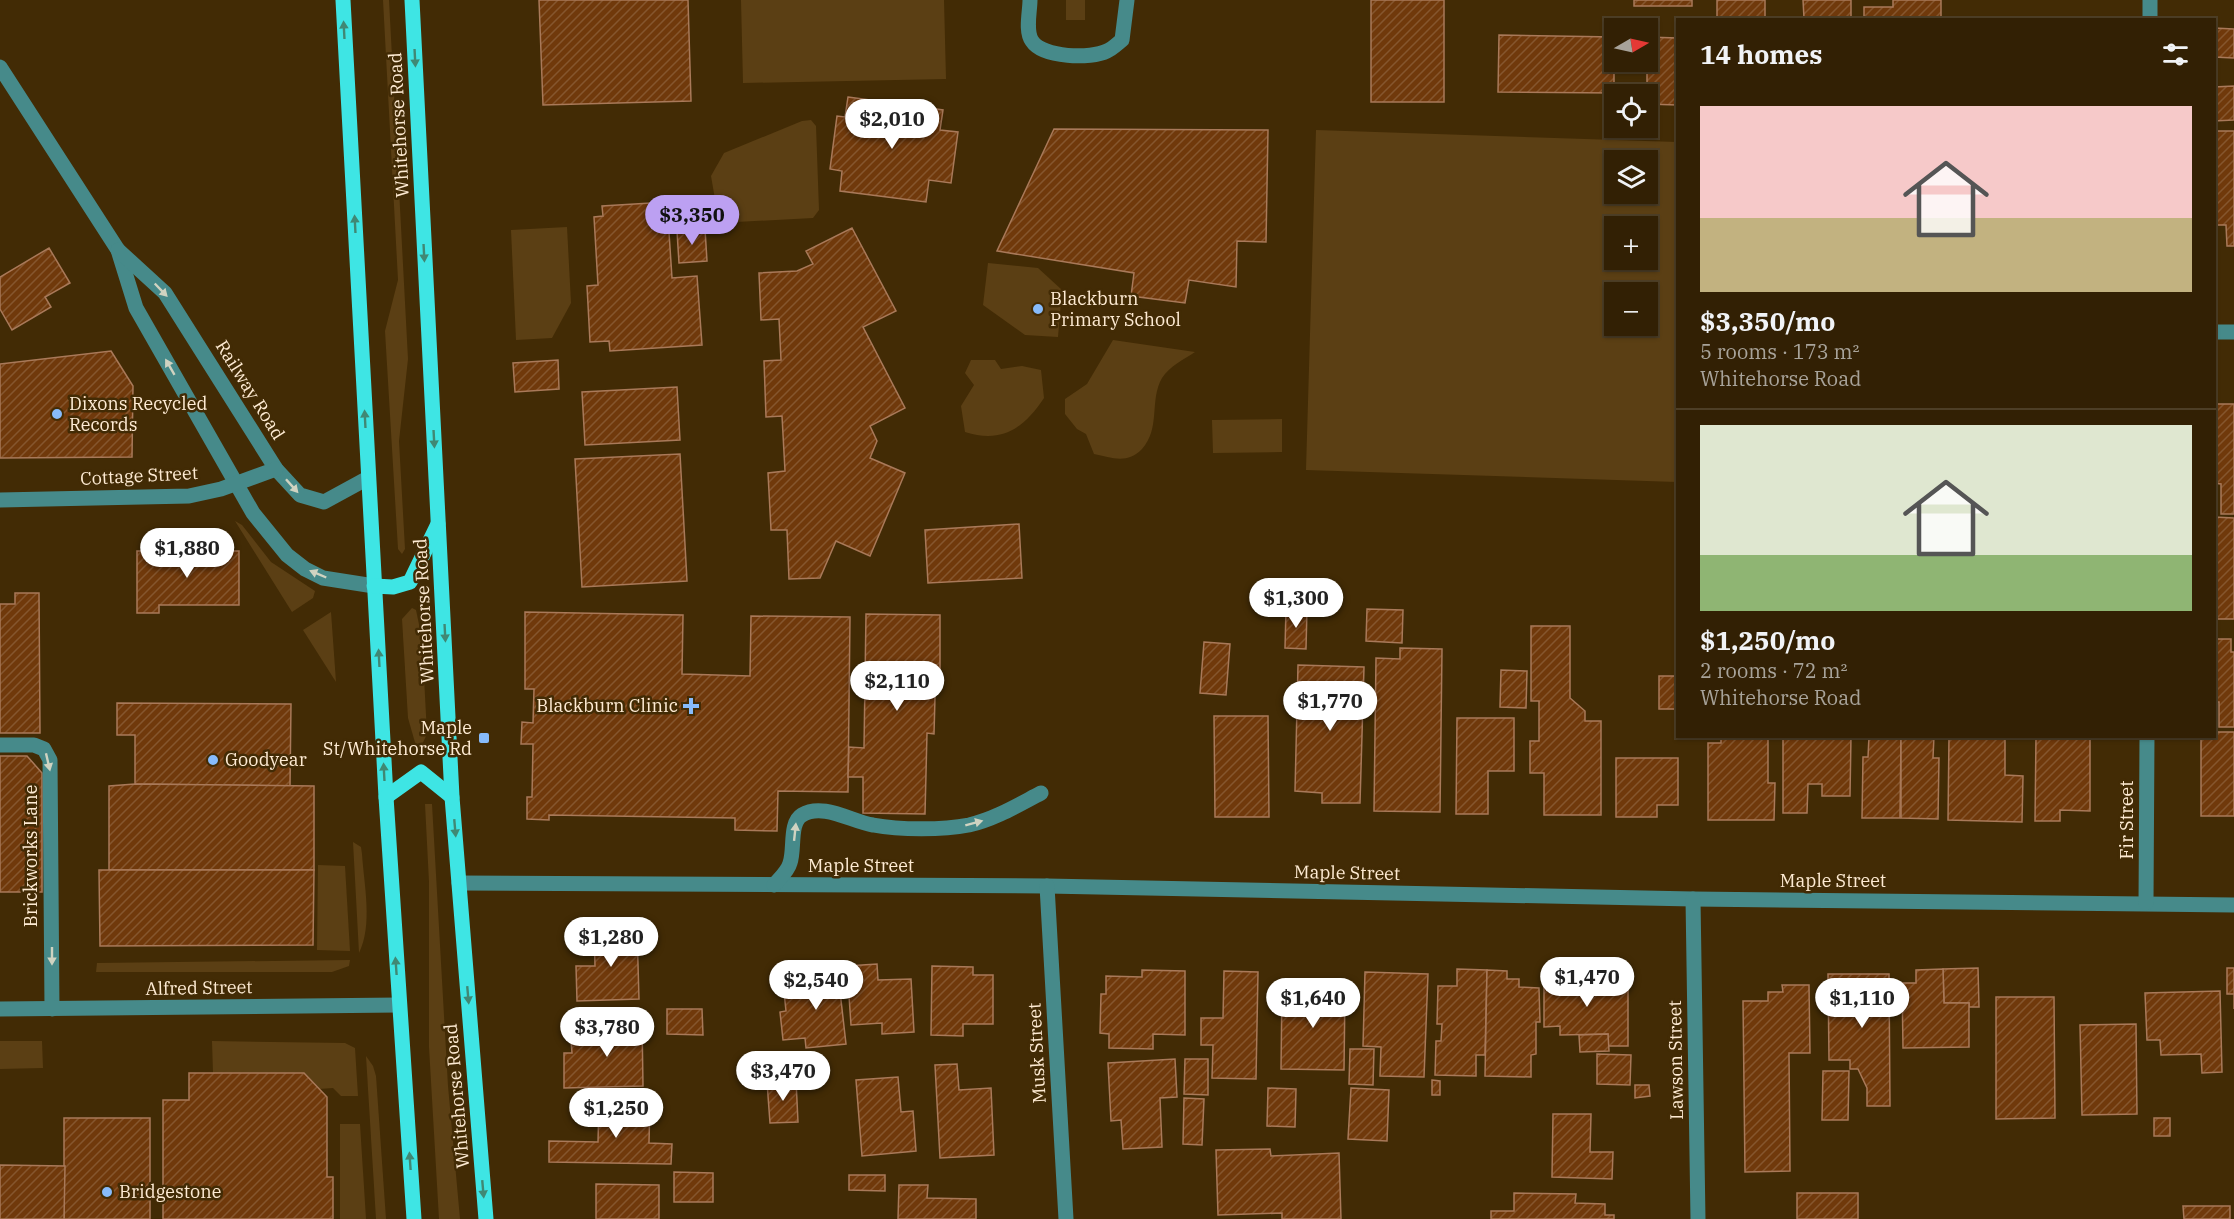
<!DOCTYPE html>
<meta charset="utf-8">
<style>
body{margin:0;font-family:"IBM Plex Serif",serif;background:#3a280e;color:#f1f3f6;height:100vh;display:flex;flex-direction:column;font-size:22px;white-space:nowrap}
*{box-sizing:border-box;margin:0}
p{font-size:20px;color:#a8a39a}
.icon{flex:none;width:33px;height:33px;fill:none;stroke:currentColor;stroke-width:2;stroke-linecap:round;stroke-linejoin:round}
.map{position:relative;flex:1;overflow:hidden}
.panel{position:absolute;left:1676px;top:18px;width:540px;height:720px;display:flex;flex-direction:column;background:#322004;border-radius:0px;box-shadow:0 2px 4px #0004,0 0 0 2px #4d3e26}
.panel>*{flex:none}
.needle{width:39px;rotate:81deg}
.tools{position:absolute;left:1604px;top:18px;display:grid;gap:12px}
.tools a{display:grid;place-items:center;width:54px;height:54px;border-radius:0px;background:#322004;box-shadow:0 2px 4px #0004,0 0 0 2px #4d3e26;font-size:30px}
.price{position:absolute;translate:-50% -51px;padding:0 14px;border-radius:21px;background:#fff;color:#222;font-size:20px;line-height:39px;filter:drop-shadow(0 2px 3px #0008)}
.price::after{content:'';position:absolute;left:50%;top:36px;width:18px;height:14px;margin-left:-9px;background:inherit;clip-path:polygon(0 0,100% 0,50% 100%)}
.price.selected{background:#bca0f2;color:#111}
ul{padding:0;list-style:none}
li{display:grid;align-content:center;gap:12px;height:318px;padding:0 24px}
li+li{border-top:2px solid #4d3e26}
li span{display:grid;place-items:center;height:186px;border-radius:0px;color:#555}
li>.icon{margin-inline-start:auto}
span .icon{width:108px;height:108px;fill:#fffc;stroke-width:1}
li b{font-size:26px}
h2{display:flex;justify-content:space-between;align-items:center;height:72px;padding:0 24px;font-size:26px}
.map>svg:first-child{display:block}
</style>
<div class="map">
<svg width="2234" height="1219" viewBox="0 0 2234 1219">
<defs>
<pattern id="building-hatch" width="6" height="6" patternUnits="userSpaceOnUse" patternTransform="scale(1.5)"><rect width="6" height="6" fill="#70390b"/><path d="M-1 1l2-2M0 6l6-6M5 7l2-2" fill="none" stroke="#85562e"/></pattern>
</defs>
<rect width="100%" height="100%" fill="#422b05"/>
<g fill="#5b3f14" fill-rule="evenodd">
<polygon points="383,0 389,0 408,359 399,441 405,549 402,554 398,549 385,331 398,280"/>
<polygon points="741,0 944,0 946,79 743,83"/>
<rect x="1066" y="0" width="19" height="20"/>
<polygon points="811,120 816,126 819,210 813,218 736,222 716,205 711,176 724,153 802,121"/>
<path d="M 1316,130 L 1677,142 L 1677,482 L 1306,470 ZM 1614,160 L 1647,160 L 1647,194 L 1614,194 ZM 1614,226 L 1647,226 L 1647,260 L 1614,260 ZM 1614,292 L 1647,292 L 1647,326 L 1614,326 Z"/>
<polygon points="567,227 571,303 552,338 516,340 511,230"/>
<polygon points="988,263 1038,268 1062,290 1058,337 1025,335 983,305"/>
<path d="M 1113,340 L 1195,352 C 1183,360 1170,366 1162,378 C 1149,401 1161,428 1142,449 C 1128,464 1112,458 1094,454 L 1086,434 L 1077,429 L 1065,414 L 1065,399 L 1087,384 Z"/>
<path d="M 971,360 L 995,360 L 1001,369 L 1022,366 L 1041,370 L 1044,398 C 1024,428 1002,444 965,432 L 961,406 L 974,385 L 965,373 Z"/>
<polygon points="1282,419 1282,452 1213,453 1212,420"/>
<polygon points="235,521 242,525 271,562 315,591 313,598 292,612"/>
<polygon points="412,608 416,610 422,639 427,734 418,753 408,718 402,619"/>
<polygon points="331,612 336,682 303,630"/>
<polygon points="425,804 432,804 448,1086 460,1219 439,1219 429,1047 429,882"/>
<path d="M 353,842 L 361,847 L 362,854 C 364,885 373,925 359,953 Z"/>
<polygon points="318,865 345,866 350,951 317,950"/>
<polygon points="350,960 349,966 332,972 96,972 97,963"/>
<polygon points="0,1041 42,1041 43,1068 0,1069"/>
<polygon points="212,1041 345,1043 355,1048 358,1096 341,1096 333,1088 319,1089 304,1073 213,1073"/>
<polygon points="366,1056 373,1066 376,1076 386,1219 376,1219"/>
<polygon points="340,1124 360,1124 366,1219 340,1219"/>
</g>
<g fill="url(#building-hatch)" stroke="#a97959" stroke-width="1.5">
<polygon points="539,0 688,0 691,101 543,105"/>
<rect x="1371" y="0" width="73" height="102"/>
<rect x="1634" y="0" width="58" height="6"/>
<rect x="1717" y="0" width="48" height="18"/>
<polygon points="1803,0 1851,0 1851,18 1804,18"/>
<polygon points="1893,0 1941,0 1941,20 1864,20 1864,7 1893,7"/>
<polygon points="2214,28 2234,29 2234,58 2214,57"/>
<polygon points="1499,35 1614,37 1614,93 1498,92"/>
<polygon points="1647,37 1677,38 1677,105 1647,104"/>
<polygon points="2234,86 2234,120 2214,121 2214,87"/>
<polygon points="848,97 943,110 940,130 958,132 951,183 929,180 926,202 840,191 842,171 830,169 837,116 845,117"/>
<polygon points="1054,129 1268,130 1266,242 1237,241 1236,287 1189,280 1185,303 1131,296 1134,273 997,251"/>
<polygon points="2214,131 2234,131 2234,246 2227,246 2226,225 2214,225"/>
<polygon points="667,202 672,278 697,276 702,345 610,351 609,341 590,342 587,286 598,285 594,217 603,216 602,206"/>
<polygon points="852,228 896,311 863,327 905,408 870,426 877,441 870,458 905,473 870,556 836,541 820,578 789,579 787,530 771,530 768,473 785,471 782,416 766,417 764,361 781,360 779,319 761,320 759,273 797,271 813,264 806,251"/>
<polygon points="705,229 707,261 679,263 677,231"/>
<polygon points="49,248 70,283 45,297 51,307 12,330 0,309 0,277"/>
<polygon points="111,351 133,386 132,457 0,458 0,364"/>
<polygon points="558,360 559,389 515,392 513,363"/>
<polygon points="677,387 680,440 585,445 582,392"/>
<polygon points="2214,404 2234,404 2234,514 2221,514 2221,484 2214,483"/>
<polygon points="680,454 687,581 582,587 575,459"/>
<polygon points="2214,517 2234,518 2234,619 2214,619"/>
<polygon points="1019,524 1022,578 928,583 925,530"/>
<polygon points="137,551 239,551 239,605 159,605 159,613 137,613"/>
<polygon points="15,593 39,593 40,733 0,733 0,604 15,604"/>
<polygon points="1286,609 1307,609 1306,649 1285,648"/>
<polygon points="1367,609 1403,610 1402,643 1366,641"/>
<polygon points="525,612 683,615 682,674 750,676 751,616 850,617 848,792 778,791 777,831 735,830 735,818 549,815 549,820 527,819 527,797 532,797 533,744 521,744 522,722 533,723 534,689 525,689"/>
<polygon points="866,614 940,615 940,672 928,672 928,697 935,697 934,734 927,733 925,814 863,813 863,777 848,777 849,747 864,748"/>
<polygon points="1531,626 1570,626 1570,698 1585,711 1585,721 1601,721 1601,815 1544,815 1544,773 1530,773 1530,741 1539,741 1539,701 1531,701"/>
<polygon points="2214,639 2231,639 2231,652 2234,652 2234,727 2219,727 2219,702 2214,702"/>
<polygon points="1204,642 1230,644 1226,695 1200,693"/>
<polygon points="1400,648 1442,649 1440,812 1374,811 1376,658 1400,659"/>
<polygon points="1298,665 1364,667 1360,803 1322,803 1322,793 1295,791"/>
<polygon points="1501,670 1527,671 1526,708 1500,707"/>
<rect x="1659" y="676" width="18" height="33"/>
<polygon points="117,703 291,704 290,786 135,784 135,735 117,735"/>
<polygon points="1214,716 1268,716 1269,817 1215,817"/>
<polygon points="1457,718 1514,718 1514,771 1488,771 1488,814 1456,814"/>
<polygon points="2214,732 2234,732 2234,816 2201,816 2201,736 2214,736"/>
<polygon points="1721,736 1768,736 1768,783 1775,783 1774,820 1708,820 1708,743 1721,743"/>
<polygon points="1783,736 1851,736 1850,796 1822,796 1822,784 1808,784 1807,813 1783,813"/>
<polygon points="1869,736 1901,736 1900,818 1862,818 1863,757 1868,757"/>
<polygon points="1901,736 1934,736 1933,758 1939,758 1938,819 1901,818"/>
<polygon points="1949,736 2005,736 2005,775 2023,776 2022,822 1948,820"/>
<polygon points="2036,736 2090,736 2090,811 2060,810 2060,821 2035,821"/>
<polygon points="0,756 27,756 42,773 42,892 0,892"/>
<polygon points="1616,758 1678,758 1678,805 1657,805 1657,817 1616,817"/>
<polygon points="135,784 314,786 314,870 109,870 109,786"/>
<polygon points="99,870 314,870 313,945 100,946"/>
<polygon points="637,929 639,999 577,1001 576,966 595,966 594,930"/>
<polygon points="877,964 878,980 911,979 914,1032 882,1034 882,1023 851,1025 847,966"/>
<polygon points="837,965 846,1044 806,1048 805,1038 783,1040 780,1012 786,1011 784,992 814,989 812,967"/>
<polygon points="932,966 973,967 973,975 993,975 993,1024 963,1024 963,1036 931,1035"/>
<polygon points="1978,968 1979,1007 1969,1007 1969,1003 1944,1003 1943,969"/>
<polygon points="2227,968 2234,968 2234,1009 2234,994 2227,994"/>
<polygon points="1457,969 1487,970 1485,1055 1476,1055 1476,1076 1435,1075 1436,1041 1441,1041 1442,1024 1437,1024 1438,986 1457,986"/>
<polygon points="1943,969 1944,1003 1969,1003 1969,1047 1903,1048 1902,983 1916,983 1916,970"/>
<polygon points="1142,970 1185,971 1185,1035 1153,1034 1153,1049 1109,1048 1109,1034 1100,1033 1101,994 1106,994 1106,976 1142,977"/>
<polygon points="1487,970 1507,971 1507,979 1519,979 1519,987 1539,988 1540,1022 1536,1022 1536,1054 1531,1055 1531,1077 1485,1076"/>
<polygon points="1224,971 1258,972 1256,1079 1212,1078 1213,1045 1201,1045 1201,1018 1223,1018"/>
<polygon points="1365,972 1428,974 1424,1077 1380,1076 1381,1047 1363,1046"/>
<polygon points="1828,974 1889,974 1890,1106 1867,1106 1867,1088 1858,1069 1850,1069 1850,1060 1829,1060"/>
<polygon points="1544,976 1590,976 1591,985 1628,985 1628,1046 1608,1046 1608,1034 1560,1035 1560,1026 1544,1027"/>
<polygon points="1782,985 1809,985 1810,1053 1789,1053 1790,1171 1745,1172 1743,1001 1768,1001 1768,992 1783,992"/>
<polygon points="1282,988 1345,989 1344,1070 1281,1069"/>
<polygon points="2220,991 2222,1072 2202,1073 2201,1054 2161,1055 2160,1040 2147,1040 2145,993"/>
<polygon points="1996,997 2054,997 2055,1118 1996,1119"/>
<polygon points="667,1009 702,1009 703,1035 667,1034"/>
<polygon points="598,1022 642,1022 643,1086 564,1088 564,1053 572,1053 571,1040 599,1040"/>
<polygon points="2136,1024 2137,1114 2082,1115 2080,1025"/>
<polygon points="1608,1034 1609,1051 1580,1052 1579,1035"/>
<polygon points="1350,1049 1374,1049 1373,1085 1349,1084"/>
<polygon points="1597,1054 1631,1055 1630,1085 1597,1084"/>
<polygon points="1175,1059 1177,1097 1160,1098 1162,1147 1123,1149 1121,1120 1111,1121 1108,1063"/>
<polygon points="1185,1059 1208,1059 1208,1095 1184,1094"/>
<polygon points="957,1064 959,1090 991,1088 994,1155 940,1158 935,1065"/>
<polygon points="1823,1071 1849,1071 1848,1120 1822,1120"/>
<polygon points="189,1073 304,1073 327,1097 327,1177 333,1177 333,1219 163,1219 163,1100 189,1100"/>
<polygon points="898,1077 901,1112 913,1111 916,1151 862,1156 856,1080"/>
<polygon points="796,1080 798,1122 770,1123 767,1082"/>
<polygon points="1432,1080 1440,1081 1440,1095 1432,1095"/>
<polygon points="1635,1085 1649,1085 1650,1096 1635,1098"/>
<polygon points="1268,1088 1296,1089 1295,1127 1267,1126"/>
<polygon points="1351,1088 1389,1090 1387,1141 1348,1139"/>
<polygon points="1184,1098 1204,1099 1202,1145 1183,1144"/>
<polygon points="599,1101 650,1102 649,1143 672,1144 671,1164 549,1162 549,1141 598,1142"/>
<polygon points="1553,1114 1591,1114 1590,1152 1613,1152 1612,1179 1552,1177"/>
<rect x="64" y="1118" width="86" height="101"/>
<rect x="2154" y="1118" width="16" height="18"/>
<polygon points="1270,1149 1271,1156 1339,1153 1341,1219 1282,1219 1282,1213 1218,1215 1216,1150"/>
<polygon points="0,1165 65,1166 64,1219 0,1219"/>
<polygon points="674,1172 713,1173 713,1202 674,1202"/>
<polygon points="849,1175 885,1175 885,1191 849,1190"/>
<polygon points="596,1184 659,1185 659,1219 596,1219"/>
<polygon points="899,1185 928,1185 927,1198 976,1199 976,1219 898,1219"/>
<polygon points="1514,1193 1576,1194 1575,1203 1605,1204 1605,1215 1614,1215 1614,1219 1491,1219 1491,1211 1514,1211"/>
<rect x="1797" y="1193" width="61" height="26"/>
<polygon points="2183,1206 2230,1206 2230,1219 2184,1219"/>
</g>
<g fill="none" stroke-linecap="round" stroke-linejoin="round">
<g stroke="#468a8a" stroke-width="15">
<path d="M 1030,0 C 1030,12 1025,31 1032,41 C 1043,58 1091,59 1107,51 C 1112,49 1117,44 1122,40 L 1127,0"/>
<polyline points="2150,20 2150,0"/>
<polyline points="0,67 118,250 136,308 253,513 287,555 305,569 323,578 374,586"/>
<polyline points="118,250 165,293 276,469 300,495 324,502 368,478"/>
<polyline points="2214,332 2234,332"/>
<polyline points="0,500 189,496 221,489 276,469"/>
<polyline points="0,745 34,745 44,749 50,760 52,1009"/>
<polyline points="459,883 1047,886 1693,899 2234,905"/>
<path d="M 774,885 C 780,878 788,871 790,863 C 795,849 789,823 802,815 C 823,802 852,822 873,825 C 900,830 943,830 969,825 C 995,819 1018,805 1041,793"/>
<polyline points="1047,886 1066,1219"/>
<polyline points="1693,899 1698,1219"/>
<polyline points="2146,903 2147,736"/>
<polyline points="0,1009 399,1005"/>
</g>
<g stroke="#3ee5e4" stroke-width="15">
<polyline points="343,0 386,797 414,1219"/>
<polyline points="412,0 452,797 486,1219"/>
<polyline points="374,586 393,587 410,582 438,524"/>
<polyline points="386,797 421,772 452,797"/>
</g>
</g>
<defs><path id="oneway-solid" d="M-6-.8H1V-3.2L6.5 0L1 3.2V.8H-6Z" transform="scale(1.5)"/></defs>
<g fill="#408874">
<use href="#oneway-solid" transform="translate(344 30) rotate(-93)"/>
<use href="#oneway-solid" transform="translate(415 58) rotate(87)"/>
<use href="#oneway-solid" transform="translate(355 224) rotate(-93)"/>
<use href="#oneway-solid" transform="translate(424 253) rotate(87)"/>
<use href="#oneway-solid" transform="translate(365 419) rotate(-93)"/>
<use href="#oneway-solid" transform="translate(434 439) rotate(87)"/>
<use href="#oneway-solid" transform="translate(445 633) rotate(87)"/>
<use href="#oneway-solid" transform="translate(379 658) rotate(-93)"/>
<use href="#oneway-solid" transform="translate(384 772) rotate(-93)"/>
<use href="#oneway-solid" transform="translate(455 828) rotate(85)"/>
<use href="#oneway-solid" transform="translate(396 966) rotate(-94)"/>
<use href="#oneway-solid" transform="translate(468 995) rotate(85)"/>
<use href="#oneway-solid" transform="translate(410 1161) rotate(-94)"/>
<use href="#oneway-solid" transform="translate(483 1189) rotate(85)"/>
</g>
<g fill="#d0d3c1">
<use href="#oneway-solid" transform="translate(161 290) rotate(46)"/>
<use href="#oneway-solid" transform="translate(170 367) rotate(-120)"/>
<use href="#oneway-solid" transform="translate(292 486) rotate(48)"/>
<use href="#oneway-solid" transform="translate(318 574) rotate(-157)"/>
<use href="#oneway-solid" transform="translate(48 762) rotate(77)"/>
<use href="#oneway-solid" transform="translate(974 823) rotate(-15)"/>
<use href="#oneway-solid" transform="translate(795 832) rotate(-84)"/>
<use href="#oneway-solid" transform="translate(52 956) rotate(90)"/>
</g>
<g fill="#87bbfb" stroke="#422b05" stroke-width="2">
<circle cx="1038" cy="309" r="6"/>
<circle cx="57" cy="414" r="6"/>
<path d="M688 697h6v6h6v6h-6v6h-6v-6h-6v-6h6z"/>
<rect x="478" y="732" width="12" height="12" rx="3"/>
<circle cx="213" cy="760" r="6"/>
<circle cx="107" cy="1192" r="6"/>
</g>
<g text-anchor="middle" stroke-width="5" stroke-linejoin="round" paint-order="stroke">
<g font-size="18" fill="#feebd3" stroke="#422b05">
<text transform="translate(399 125) rotate(-93)" y="6">Whitehorse Road</text>
<text transform="translate(250 390) rotate(58)" y="6">Railway Road</text>
<text transform="translate(139 476) rotate(-3)" y="6">Cottage Street</text>
<text transform="translate(424 611) rotate(-93)" y="6">Whitehorse Road</text>
<text transform="translate(2127 820) rotate(-90)" y="6">Fir Street</text>
<text transform="translate(31 856) rotate(-90)" y="6">Brickworks Lane</text>
<text x="861" y="872">Maple Street</text>
<text transform="translate(1347 873) rotate(1)" y="6">Maple Street</text>
<text x="1833" y="887">Maple Street</text>
<text transform="translate(199 988) rotate(-1)" y="6">Alfred Street</text>
<text transform="translate(1037 1053) rotate(-93)" y="6">Musk Street</text>
<text transform="translate(1676 1060) rotate(-91)" y="6">Lawson Street</text>
<text transform="translate(457 1096) rotate(-95)" y="6">Whitehorse Road</text>
</g>
<g font-size="18" fill="#feebd3" stroke="#422b05" text-anchor="start">
<text x="1050" y="305">Blackburn<tspan x="1050" dy="21">Primary School</tspan></text>
<text x="69" y="410">Dixons Recycled<tspan x="69" dy="21">Records</tspan></text>
<text x="678" y="712" text-anchor="end">Blackburn Clinic</text>
<text x="472" y="734" text-anchor="end">Maple<tspan x="472" dy="21">St/Whitehorse Rd</tspan></text>
<text x="225" y="766">Goodyear</text>
<text x="119" y="1198">Bridgestone</text>
</g>
</g>
</svg>
<div class="tools">
<a><svg class="needle" viewBox="-14 -14 28 28"><path d="M0-13l5 13h-10z" fill="#e53935"/><path d="M0 13l5-13h-10z" fill="#a8a39a"/></svg></a>
<a><svg class="icon" aria-label="locate" viewBox="0 0 24 24"><circle cx="12" cy="12" r="6"/><path d="M12 2v4M12 18v4M2 12h4M18 12h4"/></svg></a>
<a><svg class="icon" aria-label="layers" viewBox="0 0 24 24"><path d="M12 4l9 5-9 5-9-5zM3 14l9 5 9-5"/></svg></a>
<a>+</a>
<a>−</a>
</div>
<b class="price" style="left:892px;top:150px">$2,010</b>
<b class="price selected" style="left:692px;top:246px">$3,350</b>
<b class="price" style="left:187px;top:579px">$1,880</b>
<b class="price" style="left:1296px;top:629px">$1,300</b>
<b class="price" style="left:897px;top:712px">$2,110</b>
<b class="price" style="left:1330px;top:732px">$1,770</b>
<b class="price" style="left:611px;top:968px">$1,280</b>
<b class="price" style="left:1587px;top:1008px">$1,470</b>
<b class="price" style="left:816px;top:1011px">$2,540</b>
<b class="price" style="left:1313px;top:1029px">$1,640</b>
<b class="price" style="left:1862px;top:1029px">$1,110</b>
<b class="price" style="left:607px;top:1058px">$3,780</b>
<b class="price" style="left:783px;top:1102px">$3,470</b>
<b class="price" style="left:616px;top:1139px">$1,250</b>
<section class="panel">
<h2>14 homes<svg class="icon" aria-label="filters" viewBox="0 0 24 24"><path d="M4 7h16M4 17h16"/><circle cx="9" cy="7" r="2"/><circle cx="15" cy="17" r="2"/></svg></h2>
<ul>
<li><span style="background:linear-gradient(#f6c9c9 60%,#c2b280 0)"><svg class="icon" aria-label="home" viewBox="0 0 24 24"><path d="M3 11l9-7 9 7M6 9v11h12V9"/></svg></span><div><b>$3,350/mo</b><p>5 rooms · 173 m²</p><p>Whitehorse Road</p></div></li>
<li><span style="background:linear-gradient(#dfe7d0 70%,#8fb573 0)"><svg class="icon" aria-label="home" viewBox="0 0 24 24"><path d="M3 11l9-7 9 7M6 9v11h12V9"/></svg></span><div><b>$1,250/mo</b><p>2 rooms · 72 m²</p><p>Whitehorse Road</p></div></li>
</ul>
</section>
</div>
